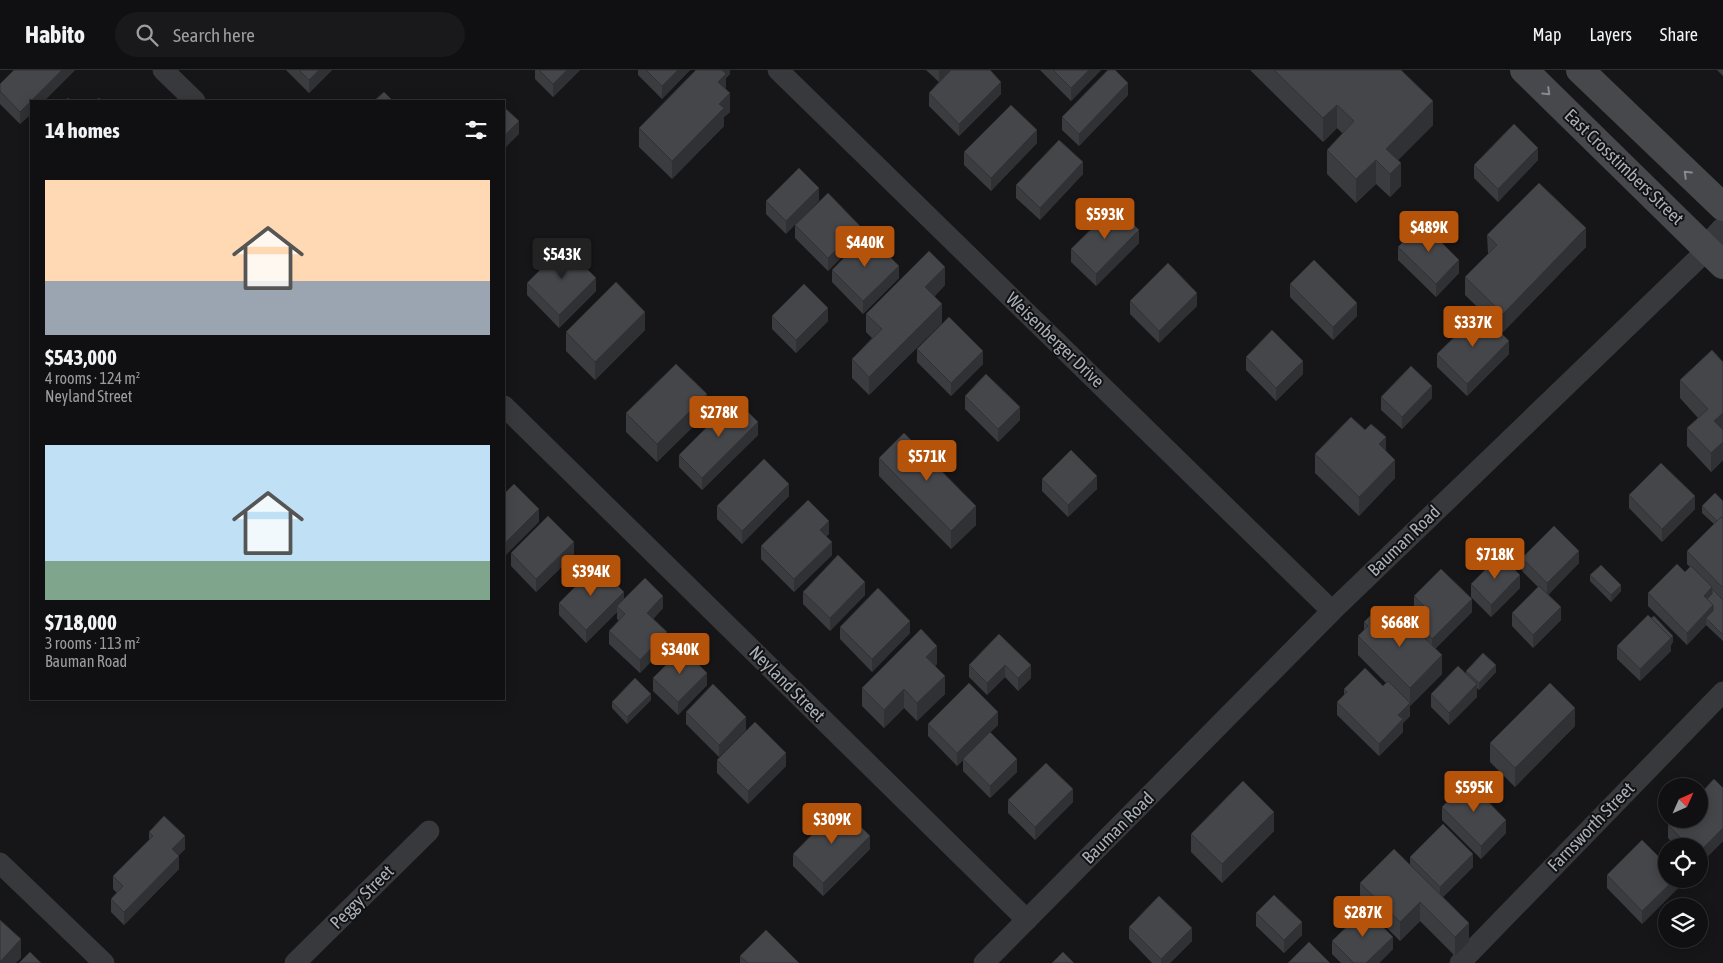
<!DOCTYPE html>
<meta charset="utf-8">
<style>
body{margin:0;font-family:"Asap Condensed",sans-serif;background:#19191b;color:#f1f3f6;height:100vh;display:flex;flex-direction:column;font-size:19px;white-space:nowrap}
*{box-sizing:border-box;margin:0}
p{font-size:16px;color:#9c9d9f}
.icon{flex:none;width:28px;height:28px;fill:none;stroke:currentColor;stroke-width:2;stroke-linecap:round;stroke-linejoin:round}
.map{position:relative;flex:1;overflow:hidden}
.sheet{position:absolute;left:30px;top:30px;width:475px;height:600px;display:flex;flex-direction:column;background:#101012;border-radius:0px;box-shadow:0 2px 12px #0003,0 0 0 1px #303032}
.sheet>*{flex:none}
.needle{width:32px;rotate:45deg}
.tools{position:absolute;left:1658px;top:708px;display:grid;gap:10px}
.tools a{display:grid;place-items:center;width:50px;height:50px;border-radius:50%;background:#101012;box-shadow:0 2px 12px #0003,0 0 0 1px #303032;font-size:25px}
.price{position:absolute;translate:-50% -42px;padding:0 11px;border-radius:5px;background:#b45309;color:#fff;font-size:16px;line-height:32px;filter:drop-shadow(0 1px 2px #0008)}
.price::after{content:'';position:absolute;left:50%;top:30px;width:15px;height:11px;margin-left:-8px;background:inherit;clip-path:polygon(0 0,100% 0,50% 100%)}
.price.selected{background:#222;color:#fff}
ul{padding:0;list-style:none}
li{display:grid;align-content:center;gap:10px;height:265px;padding:0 15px}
li span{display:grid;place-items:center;height:155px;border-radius:0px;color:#555}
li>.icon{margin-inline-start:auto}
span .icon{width:90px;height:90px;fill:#fffc;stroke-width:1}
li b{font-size:21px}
h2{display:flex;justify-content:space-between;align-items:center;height:60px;padding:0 15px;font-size:21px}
header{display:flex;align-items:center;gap:30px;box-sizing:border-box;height:70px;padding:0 25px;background:#101012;border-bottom:1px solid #303032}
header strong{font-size:24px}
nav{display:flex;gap:28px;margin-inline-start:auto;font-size:18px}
.search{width:350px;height:45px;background:#19191b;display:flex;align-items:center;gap:12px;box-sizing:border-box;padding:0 18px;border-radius:28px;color:#9c9d9f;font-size:19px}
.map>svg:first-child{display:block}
</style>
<header>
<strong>Habito</strong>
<div class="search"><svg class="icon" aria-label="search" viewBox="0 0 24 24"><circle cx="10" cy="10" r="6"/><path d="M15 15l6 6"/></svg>Search here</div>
<nav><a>Map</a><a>Layers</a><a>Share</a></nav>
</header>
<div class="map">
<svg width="1723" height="893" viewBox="0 0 1723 893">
<rect width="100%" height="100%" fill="#161618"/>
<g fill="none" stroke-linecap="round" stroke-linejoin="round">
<g stroke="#37393c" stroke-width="21">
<polyline points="163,0 195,31"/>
<polyline points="778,0 1332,541"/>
<polyline points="504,336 1027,850"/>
<polyline points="0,793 104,893"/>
<polyline points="295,893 429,761"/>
<polyline points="984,893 1332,541 1708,179"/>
<polyline points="1460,893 1723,622"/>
</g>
<polyline stroke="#37393c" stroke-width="28" points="1708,179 1723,162"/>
<g stroke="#46484c" stroke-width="28">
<polyline points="1524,0 1723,195"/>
<polyline points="1580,0 1723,137"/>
</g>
</g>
<g fill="#3b3c40">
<polygon points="75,0 44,31 31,31 31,44 20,54 0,34 0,14"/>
<polygon points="286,0 332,0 309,23"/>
<polygon points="535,0 580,0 553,27 535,9"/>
<polygon points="638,0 690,0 662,29 638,5"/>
<polygon points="730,0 730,4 726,8 726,20 730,42 724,47 724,56 672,109 639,77 639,58"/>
<polygon points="926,0 951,0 1001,24 959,66 929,36 929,23 939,12"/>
<polygon points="1040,0 1101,0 1071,31"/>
<polygon points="1250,0 1401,0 1433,55 1398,90 1401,116 1390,127 1376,114 1356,133 1327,104 1327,80 1343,64 1337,58 1323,72"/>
<polygon points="1717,0 1723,0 1723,6"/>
<polygon points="1128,25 1079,76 1062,60 1062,47"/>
<polygon points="1037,73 991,121 964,95 964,82"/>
<polygon points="1538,90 1498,132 1474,108 1474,95"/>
<polygon points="799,98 786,164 766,144 766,131"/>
<polygon points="1083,104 1040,150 1016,128 1016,115"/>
<polygon points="795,155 860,168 828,201 795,168"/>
<polygon points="1487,165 1586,177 1503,262 1465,225 1465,207 1488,184"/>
<polygon points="1139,173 1096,216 1071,192 1071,179"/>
<polygon points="1398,177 1459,203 1436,227 1398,190"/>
<polygon points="832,200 899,208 863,244 832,212"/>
<polygon points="527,213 596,221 559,258 527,225"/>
<polygon points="1290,214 1357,246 1333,270 1290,227"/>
<polygon points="945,215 934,227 942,253 869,325 852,308 852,289 872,268 866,262 866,244"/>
<polygon points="1130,231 1197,236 1159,273 1130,244"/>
<polygon points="772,246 828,251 796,283 772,259"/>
<polygon points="645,260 595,310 566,281 566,262"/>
<polygon points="917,279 983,294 951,326 917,292"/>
<polygon points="1437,284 1509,284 1467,326 1437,297"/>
<polygon points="1246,287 1303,304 1276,331 1246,300"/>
<polygon points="1723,292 1723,390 1711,402 1687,376 1687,358 1698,348 1680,328 1680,310"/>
<polygon points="965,326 1020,350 998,372 965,339"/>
<polygon points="1381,327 1432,328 1402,359 1381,340"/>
<polygon points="626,343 707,343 657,392 626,362"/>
<polygon points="758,365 702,420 679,397 679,385"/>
<polygon points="1386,380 1395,408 1359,446 1315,403 1315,384"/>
<polygon points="879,388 976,455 951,479 879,406"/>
<polygon points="1042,409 1097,419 1068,447 1042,421"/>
<polygon points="1629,425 1695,439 1662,472 1629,438"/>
<polygon points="789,426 742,474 717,449 717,436"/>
<polygon points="1723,431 1723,571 1706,555 1687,575 1648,536 1648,523 1685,502 1690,497 1687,494 1687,481 1714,454 1702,443 1702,436"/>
<polygon points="829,464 826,466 832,485 794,522 761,489 761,476"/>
<polygon points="511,483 574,485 536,522 511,496"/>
<polygon points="1522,488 1579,493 1548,525 1561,550 1533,578 1512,556 1512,543 1538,517 1522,501"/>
<polygon points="1590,505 1621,521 1611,532 1590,511"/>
<polygon points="1471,514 1520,518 1491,547 1471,527"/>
<polygon points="803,522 865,525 830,561 803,534"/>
<polygon points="1414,526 1472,542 1435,579 1442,604 1410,636 1410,646 1403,653 1403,662 1379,686 1337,645 1337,632 1344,625 1344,619 1383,616 1386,613 1358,585 1358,566 1364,560 1364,552 1378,547 1399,556 1408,562 1414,558 1414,550 1420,545 1414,539"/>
<polygon points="624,529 663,538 653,549 667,575 640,603 609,574 609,561 619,551 617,549 617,542 586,573 559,545 559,533"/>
<polygon points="840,557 910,563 872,602 840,569"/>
<polygon points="999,564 1031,608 1018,621 1005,607 987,625 969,607 969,595"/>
<polygon points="1673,572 1671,575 1671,581 1640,611 1617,589 1617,576"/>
<polygon points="937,594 935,596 945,624 917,651 904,638 884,658 862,636 862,618"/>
<polygon points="1466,601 1496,602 1479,620 1477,618 1477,627 1449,655 1431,637 1431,624 1466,604"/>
<polygon points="653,608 707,615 678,645 653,621"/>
<polygon points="651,630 627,654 612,638 612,632"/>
<polygon points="686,642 746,660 719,687 686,654"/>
<polygon points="928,654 998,655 990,662 1017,702 990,728 963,701 963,690 957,696 928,666"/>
<polygon points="1575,656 1515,717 1490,692 1490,673"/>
<polygon points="717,690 786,696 748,734 717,703"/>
<polygon points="1723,718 1723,771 1699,795 1699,776 1676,776 1668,768 1668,755"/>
<polygon points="1008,730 1073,732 1035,770 1008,743"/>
<polygon points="1442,737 1506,763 1481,789 1442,750"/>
<polygon points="1274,761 1222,813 1191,782 1191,764"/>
<polygon points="149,762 185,779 178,786 179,799 124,855 111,842 111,829 117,823 113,819 113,806 149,770"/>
<polygon points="870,779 823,826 793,796 793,784"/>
<polygon points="1410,787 1473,797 1443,827 1469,872 1455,886 1420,851 1400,871 1360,831 1360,813 1410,794"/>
<polygon points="1607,805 1678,809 1678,818 1642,854 1607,818"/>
<polygon points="1256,843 1302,865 1284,883 1256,856"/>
<polygon points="1129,857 1192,871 1170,893 1152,893 1129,869"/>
<polygon points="1332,871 1393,879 1379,893 1341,893 1332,884"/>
<polygon points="740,886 799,893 740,893"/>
</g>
<g fill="#303134">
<polygon points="62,0 75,0 44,31 31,31 31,44 20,54 20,42"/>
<polygon points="319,0 332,0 309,23 309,10"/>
<polygon points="567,0 580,0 553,27 553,14"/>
<polygon points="678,0 690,0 662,29 662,16"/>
<polygon points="719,0 730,0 730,4 726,8 726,23 718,30"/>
<polygon points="939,0 951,0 939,12"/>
<polygon points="1089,0 1101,0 1071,31 1071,18"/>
<polygon points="1001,12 1001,24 959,66 959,54"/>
<polygon points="1128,13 1128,25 1079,76 1079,64"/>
<polygon points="730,23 730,42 724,47 724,56 672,109 672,91 719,34"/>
<polygon points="1433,31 1433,55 1387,101 1386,79"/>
<polygon points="1337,35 1337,58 1323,72 1323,48"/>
<polygon points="519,51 519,64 504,79 504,66"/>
<polygon points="1037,60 1037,73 991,121 991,108"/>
<polygon points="1538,78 1538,90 1498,132 1498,119"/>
<polygon points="1376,90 1376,114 1356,133 1356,109"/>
<polygon points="1083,92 1083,104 1040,150 1040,138"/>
<polygon points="1401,93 1401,116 1390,127 1390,104"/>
<polygon points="819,118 819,131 786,164 786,151"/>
<polygon points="860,156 860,168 828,201 828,188"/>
<polygon points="1586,158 1586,177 1503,262 1503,244"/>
<polygon points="1139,160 1139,173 1096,216 1096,204"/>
<polygon points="1459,190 1459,203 1436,227 1436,214"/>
<polygon points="899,196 899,208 863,244 863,231"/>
<polygon points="945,197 945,215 925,236 925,217"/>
<polygon points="596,208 596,221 559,258 559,245"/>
<polygon points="1197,223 1197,236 1159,273 1159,261"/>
<polygon points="1357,233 1357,246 1333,270 1333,257"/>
<polygon points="942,234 942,253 869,325 869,307"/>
<polygon points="828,238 828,251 796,283 796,270"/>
<polygon points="645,242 645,260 595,310 595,292"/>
<polygon points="1509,271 1509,284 1467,326 1467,314"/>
<polygon points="983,281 983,294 951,326 951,313"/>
<polygon points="1303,291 1303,304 1276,331 1276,318"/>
<polygon points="1432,316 1432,328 1402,359 1402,347"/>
<polygon points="707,324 707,343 657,392 657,374"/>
<polygon points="1020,337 1020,350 998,372 998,359"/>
<polygon points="1723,343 1723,361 1714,351"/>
<polygon points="758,352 758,365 702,420 702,408"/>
<polygon points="1386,367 1386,386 1379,374"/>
<polygon points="1723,372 1723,390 1711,402 1711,383"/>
<polygon points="1395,390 1395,408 1359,446 1359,427"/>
<polygon points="1097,406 1097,419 1068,447 1068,435"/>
<polygon points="789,414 789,426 742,474 742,461"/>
<polygon points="1695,426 1695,439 1662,472 1662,459"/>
<polygon points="976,436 976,455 951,479 951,461"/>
<polygon points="539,439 539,452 504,487 504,474"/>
<polygon points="829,451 829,464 820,473 820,460"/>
<polygon points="574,472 574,485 536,522 536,509"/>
<polygon points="832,472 832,485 794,522 794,509"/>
<polygon points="1579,481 1579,493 1547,526 1547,513"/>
<polygon points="1520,505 1520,518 1491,547 1491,535"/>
<polygon points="865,512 865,525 830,561 830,548"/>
<polygon points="1621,515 1621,521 1611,532 1611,525"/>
<polygon points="1712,517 1712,530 1707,535 1704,526"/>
<polygon points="624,522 624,535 617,536 617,542 586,573 586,560"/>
<polygon points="663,526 663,538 647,556 647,543"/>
<polygon points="1472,529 1472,542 1432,581 1432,569"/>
<polygon points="1713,535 1713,547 1706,548 1706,555 1687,575 1687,563"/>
<polygon points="1561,537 1561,550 1533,578 1533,565"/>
<polygon points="910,551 910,563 872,602 872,589"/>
<polygon points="667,562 667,575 640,603 640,590"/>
<polygon points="1673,566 1673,572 1671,575 1671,581 1640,611 1640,599"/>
<polygon points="937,576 937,594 926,605 926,587"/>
<polygon points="1442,585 1442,604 1410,636 1410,646 1403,653 1403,662 1379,686 1379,674 1398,645 1410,633 1410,618"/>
<polygon points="1005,595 1005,607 987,625 987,613"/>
<polygon points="1031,595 1031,608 1018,621 1018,608"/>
<polygon points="1496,595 1496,602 1479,620 1479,613"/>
<polygon points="707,603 707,615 678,645 678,632"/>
<polygon points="945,606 945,624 917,651 917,633"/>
<polygon points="1477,614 1477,627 1449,655 1449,643"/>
<polygon points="904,619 904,638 884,658 884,640"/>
<polygon points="651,624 651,630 627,654 627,647"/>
<polygon points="1575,638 1575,656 1515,717 1515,698"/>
<polygon points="998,642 998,655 957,696 957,683"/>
<polygon points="746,647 746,660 719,687 719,675"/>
<polygon points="786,683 786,696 748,734 748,721"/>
<polygon points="1017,689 1017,702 990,728 990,716"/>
<polygon points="1073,719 1073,732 1035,770 1035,757"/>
<polygon points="1274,742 1274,761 1222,813 1222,794"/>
<polygon points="1506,750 1506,763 1481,789 1481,776"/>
<polygon points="1723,758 1723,771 1699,795 1699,782"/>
<polygon points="185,766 185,779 172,792 172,779"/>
<polygon points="870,766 870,779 823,826 823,813"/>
<polygon points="1473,784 1473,797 1440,830 1440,817"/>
<polygon points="179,786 179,799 124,855 124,842"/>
<polygon points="1675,809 1678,809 1678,818 1642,854 1642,841"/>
<polygon points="1420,832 1420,851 1400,871 1400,852"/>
<polygon points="1302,852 1302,865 1284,883 1284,870"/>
<polygon points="1469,853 1469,872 1455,886 1455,867"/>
<polygon points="1192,858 1192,871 1170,893 1161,893 1161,889"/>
<polygon points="1393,867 1393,879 1379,893 1366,893"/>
<polygon points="21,869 21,888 16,893 0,893 0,892"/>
</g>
<g fill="#45464a" stroke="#303134">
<polygon points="14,0 62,0 20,42 0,21 0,14"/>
<polygon points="299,0 319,0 309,10"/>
<polygon points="539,0 567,0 553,14"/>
<polygon points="646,0 678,0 662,16"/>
<polygon points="696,0 722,0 726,4 718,12 730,23 719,34 724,38 672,91 639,58"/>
<polygon points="951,0 990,0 1001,12 959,54 929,23"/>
<polygon points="1053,0 1089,0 1071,18"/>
<polygon points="1108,0 1115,0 1128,13 1079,64 1062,47"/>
<polygon points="1274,0 1401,0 1433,31 1386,79 1401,93 1390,104 1376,90 1356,109 1327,80 1354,51 1337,35 1323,48"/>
<polygon points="384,22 393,31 374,31"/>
<polygon points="68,28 71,31 64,31"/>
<polygon points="99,28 102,31 95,31"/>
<polygon points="1011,35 1037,60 991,108 964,82"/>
<polygon points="504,37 519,51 504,66"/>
<polygon points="1514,54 1538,78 1498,119 1474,95"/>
<polygon points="1059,70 1083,92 1040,138 1016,115"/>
<polygon points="799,98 819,118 786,151 766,131"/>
<polygon points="1539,113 1586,158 1503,244 1465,207 1497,175 1487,165"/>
<polygon points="828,123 860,156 828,188 795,155"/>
<polygon points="1115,136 1139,160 1096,204 1071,179"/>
<polygon points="1422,153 1459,190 1436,214 1398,177"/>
<polygon points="867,164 899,196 863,231 832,200"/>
<polygon points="564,176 596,208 559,245 527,213"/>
<polygon points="929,181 945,197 925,217 942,234 869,307 852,289 882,259 866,244"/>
<polygon points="1314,190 1357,233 1333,257 1290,214"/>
<polygon points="1168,193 1197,223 1159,261 1130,231"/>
<polygon points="616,212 645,242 595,292 566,262"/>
<polygon points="804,214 828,238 796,270 772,246"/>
<polygon points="1480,242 1509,271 1467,314 1437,284"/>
<polygon points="949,247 983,281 951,313 917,279"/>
<polygon points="1272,260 1303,291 1276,318 1246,287"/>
<polygon points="1712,280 1723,292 1723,343 1714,351 1723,360 1723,372 1711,383 1687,358 1708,339 1680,310"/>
<polygon points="676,294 707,324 657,374 626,343"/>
<polygon points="1411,296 1432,316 1402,347 1381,327"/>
<polygon points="986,304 1020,337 998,359 965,326"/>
<polygon points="735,329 758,352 702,408 679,385"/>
<polygon points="1351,347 1365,360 1371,354 1386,367 1379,374 1395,390 1359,427 1315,384"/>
<polygon points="904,363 976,436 951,461 879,388"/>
<polygon points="1071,380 1097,406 1068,435 1042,409"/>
<polygon points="764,389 789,414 742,461 717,436"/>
<polygon points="1661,393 1695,426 1662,459 1629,425"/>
<polygon points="514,414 539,439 504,474 504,424"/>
<polygon points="1715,423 1723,431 1723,449 1721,447 1717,451 1702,436"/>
<polygon points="808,430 829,451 820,460 832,472 794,509 761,476"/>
<polygon points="548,446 574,472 536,509 511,483"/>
<polygon points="1721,447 1723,449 1723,518 1687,481"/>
<polygon points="1554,456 1579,481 1547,513 1522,488"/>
<polygon points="838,485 865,512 830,548 803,522"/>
<polygon points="1500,485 1520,505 1491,535 1471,514"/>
<polygon points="1677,494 1685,502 1691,496 1712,517 1704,526 1713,535 1687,563 1648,523"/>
<polygon points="597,495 624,522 586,560 559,533"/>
<polygon points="1601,495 1621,515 1611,525 1590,505"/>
<polygon points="1441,499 1472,529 1432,569 1414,550 1426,538 1414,526"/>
<polygon points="645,508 663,526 647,543 667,562 640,590 609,561 625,544 617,536"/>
<polygon points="1539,516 1561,537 1533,565 1512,543"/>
<polygon points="878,518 910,551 872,589 840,557"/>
<polygon points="1712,519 1723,530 1723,565 1706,548 1713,541 1713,535 1707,529 1712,524"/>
<polygon points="1384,541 1399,556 1401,554 1408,562 1413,557 1442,585 1410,618 1358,566 1368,556 1364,552 1373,543 1378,547"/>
<polygon points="1648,545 1671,568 1640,599 1617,576"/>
<polygon points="1654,546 1673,566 1671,568 1651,548"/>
<polygon points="921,559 937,576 926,587 945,606 917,633 904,619 884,640 862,618"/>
<polygon points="999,564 1031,595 1018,608 1005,595 987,613 969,595"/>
<polygon points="683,578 707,603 678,632 653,608"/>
<polygon points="1483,583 1496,595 1479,613 1466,601"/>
<polygon points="1458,596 1477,614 1449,643 1431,624"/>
<polygon points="1365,598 1383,616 1388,611 1410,633 1398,645 1403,649 1379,674 1337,632 1347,622 1344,619"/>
<polygon points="635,608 651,624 627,647 612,632"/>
<polygon points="969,613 998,642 957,683 928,654"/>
<polygon points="1550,613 1575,638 1515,698 1490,673"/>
<polygon points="713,614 746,647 719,675 686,642"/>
<polygon points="755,652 786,683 748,721 717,690"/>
<polygon points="990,662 1017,689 990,716 963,689"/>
<polygon points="1046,693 1073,719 1035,757 1008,730"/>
<polygon points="1714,709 1723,718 1723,758 1699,782 1699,776 1689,776 1668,755 1675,749 1699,749 1699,725"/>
<polygon points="1243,711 1274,742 1222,794 1191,764"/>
<polygon points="1468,711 1506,750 1481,776 1442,737"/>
<polygon points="840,736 870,766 823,813 793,784"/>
<polygon points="164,746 185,766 172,779 179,786 124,842 111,829 123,816 113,806 153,766 149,762"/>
<polygon points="1443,754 1473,784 1440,817 1410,787"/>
<polygon points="1642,770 1666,794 1666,809 1675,809 1642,841 1607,805"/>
<polygon points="1394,779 1469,853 1455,867 1420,832 1400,852 1360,813"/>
<polygon points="1274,825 1302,852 1284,870 1256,843"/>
<polygon points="1159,826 1192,858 1161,889 1129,857"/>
<polygon points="1365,839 1393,867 1366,893 1354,893 1332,871"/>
<polygon points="0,850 21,869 0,892"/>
<polygon points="766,860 799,893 748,893 740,886"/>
<polygon points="1309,872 1330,893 1288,893"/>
<polygon points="30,882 41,893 19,893"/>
<polygon points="1063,882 1074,893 1052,893"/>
</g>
<defs><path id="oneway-chevron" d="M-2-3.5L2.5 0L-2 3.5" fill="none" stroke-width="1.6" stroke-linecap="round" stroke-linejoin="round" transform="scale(1.25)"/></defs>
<g stroke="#868b91">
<use href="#oneway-chevron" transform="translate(1547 22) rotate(44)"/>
<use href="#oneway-chevron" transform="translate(1687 104) rotate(-136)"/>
</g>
<g text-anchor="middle" stroke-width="4" stroke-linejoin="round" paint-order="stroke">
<g font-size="18" fill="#a9afb6" stroke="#111113">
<text transform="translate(1624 97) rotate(44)" y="6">East Crosstimbers Street</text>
<text transform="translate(1055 270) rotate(44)" y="6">Weisenberger Drive</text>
<text transform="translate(1404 471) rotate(-44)" y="6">Bauman Road</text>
<text transform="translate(787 614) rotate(45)" y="6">Neyland Street</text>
<text transform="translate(1591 757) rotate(-46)" y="6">Farnsworth Street</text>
<text transform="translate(1118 758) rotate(-45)" y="6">Bauman Road</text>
<text transform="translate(362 827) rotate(-45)" y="6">Peggy Street</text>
</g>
</g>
</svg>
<div class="tools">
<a><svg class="needle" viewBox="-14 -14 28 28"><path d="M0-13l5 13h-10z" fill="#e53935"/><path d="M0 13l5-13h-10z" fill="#9c9d9f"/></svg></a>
<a><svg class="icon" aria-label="locate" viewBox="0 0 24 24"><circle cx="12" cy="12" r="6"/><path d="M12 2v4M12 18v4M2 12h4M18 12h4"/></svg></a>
<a><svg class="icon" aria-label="layers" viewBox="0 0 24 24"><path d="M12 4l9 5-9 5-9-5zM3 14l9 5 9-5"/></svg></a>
</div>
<b class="price" style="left:1105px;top:170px">$593K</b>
<b class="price" style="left:1429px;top:183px">$489K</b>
<b class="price" style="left:865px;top:198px">$440K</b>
<b class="price selected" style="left:562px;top:210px">$543K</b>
<b class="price" style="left:1473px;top:278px">$337K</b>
<b class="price" style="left:719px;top:368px">$278K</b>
<b class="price" style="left:927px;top:412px">$571K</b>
<b class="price" style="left:1495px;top:510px">$718K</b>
<b class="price" style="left:591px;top:527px">$394K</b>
<b class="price" style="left:1400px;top:578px">$668K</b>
<b class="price" style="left:680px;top:605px">$340K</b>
<b class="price" style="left:1474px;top:743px">$595K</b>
<b class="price" style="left:832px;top:775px">$309K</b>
<b class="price" style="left:1363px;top:868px">$287K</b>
<section class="sheet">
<h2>14 homes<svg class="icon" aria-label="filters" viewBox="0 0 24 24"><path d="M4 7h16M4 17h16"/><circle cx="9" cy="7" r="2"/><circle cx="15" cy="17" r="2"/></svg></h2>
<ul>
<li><span style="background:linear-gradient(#ffd9b3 65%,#9aa5b1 0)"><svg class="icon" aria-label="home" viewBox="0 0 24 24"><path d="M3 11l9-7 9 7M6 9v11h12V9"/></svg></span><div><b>$543,000</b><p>4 rooms · 124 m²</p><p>Neyland Street</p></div></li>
<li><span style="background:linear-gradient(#bfe0f5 75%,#7fa58c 0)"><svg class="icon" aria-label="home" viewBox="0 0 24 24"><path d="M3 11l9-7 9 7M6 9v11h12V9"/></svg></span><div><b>$718,000</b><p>3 rooms · 113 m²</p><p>Bauman Road</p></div></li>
</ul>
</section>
</div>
